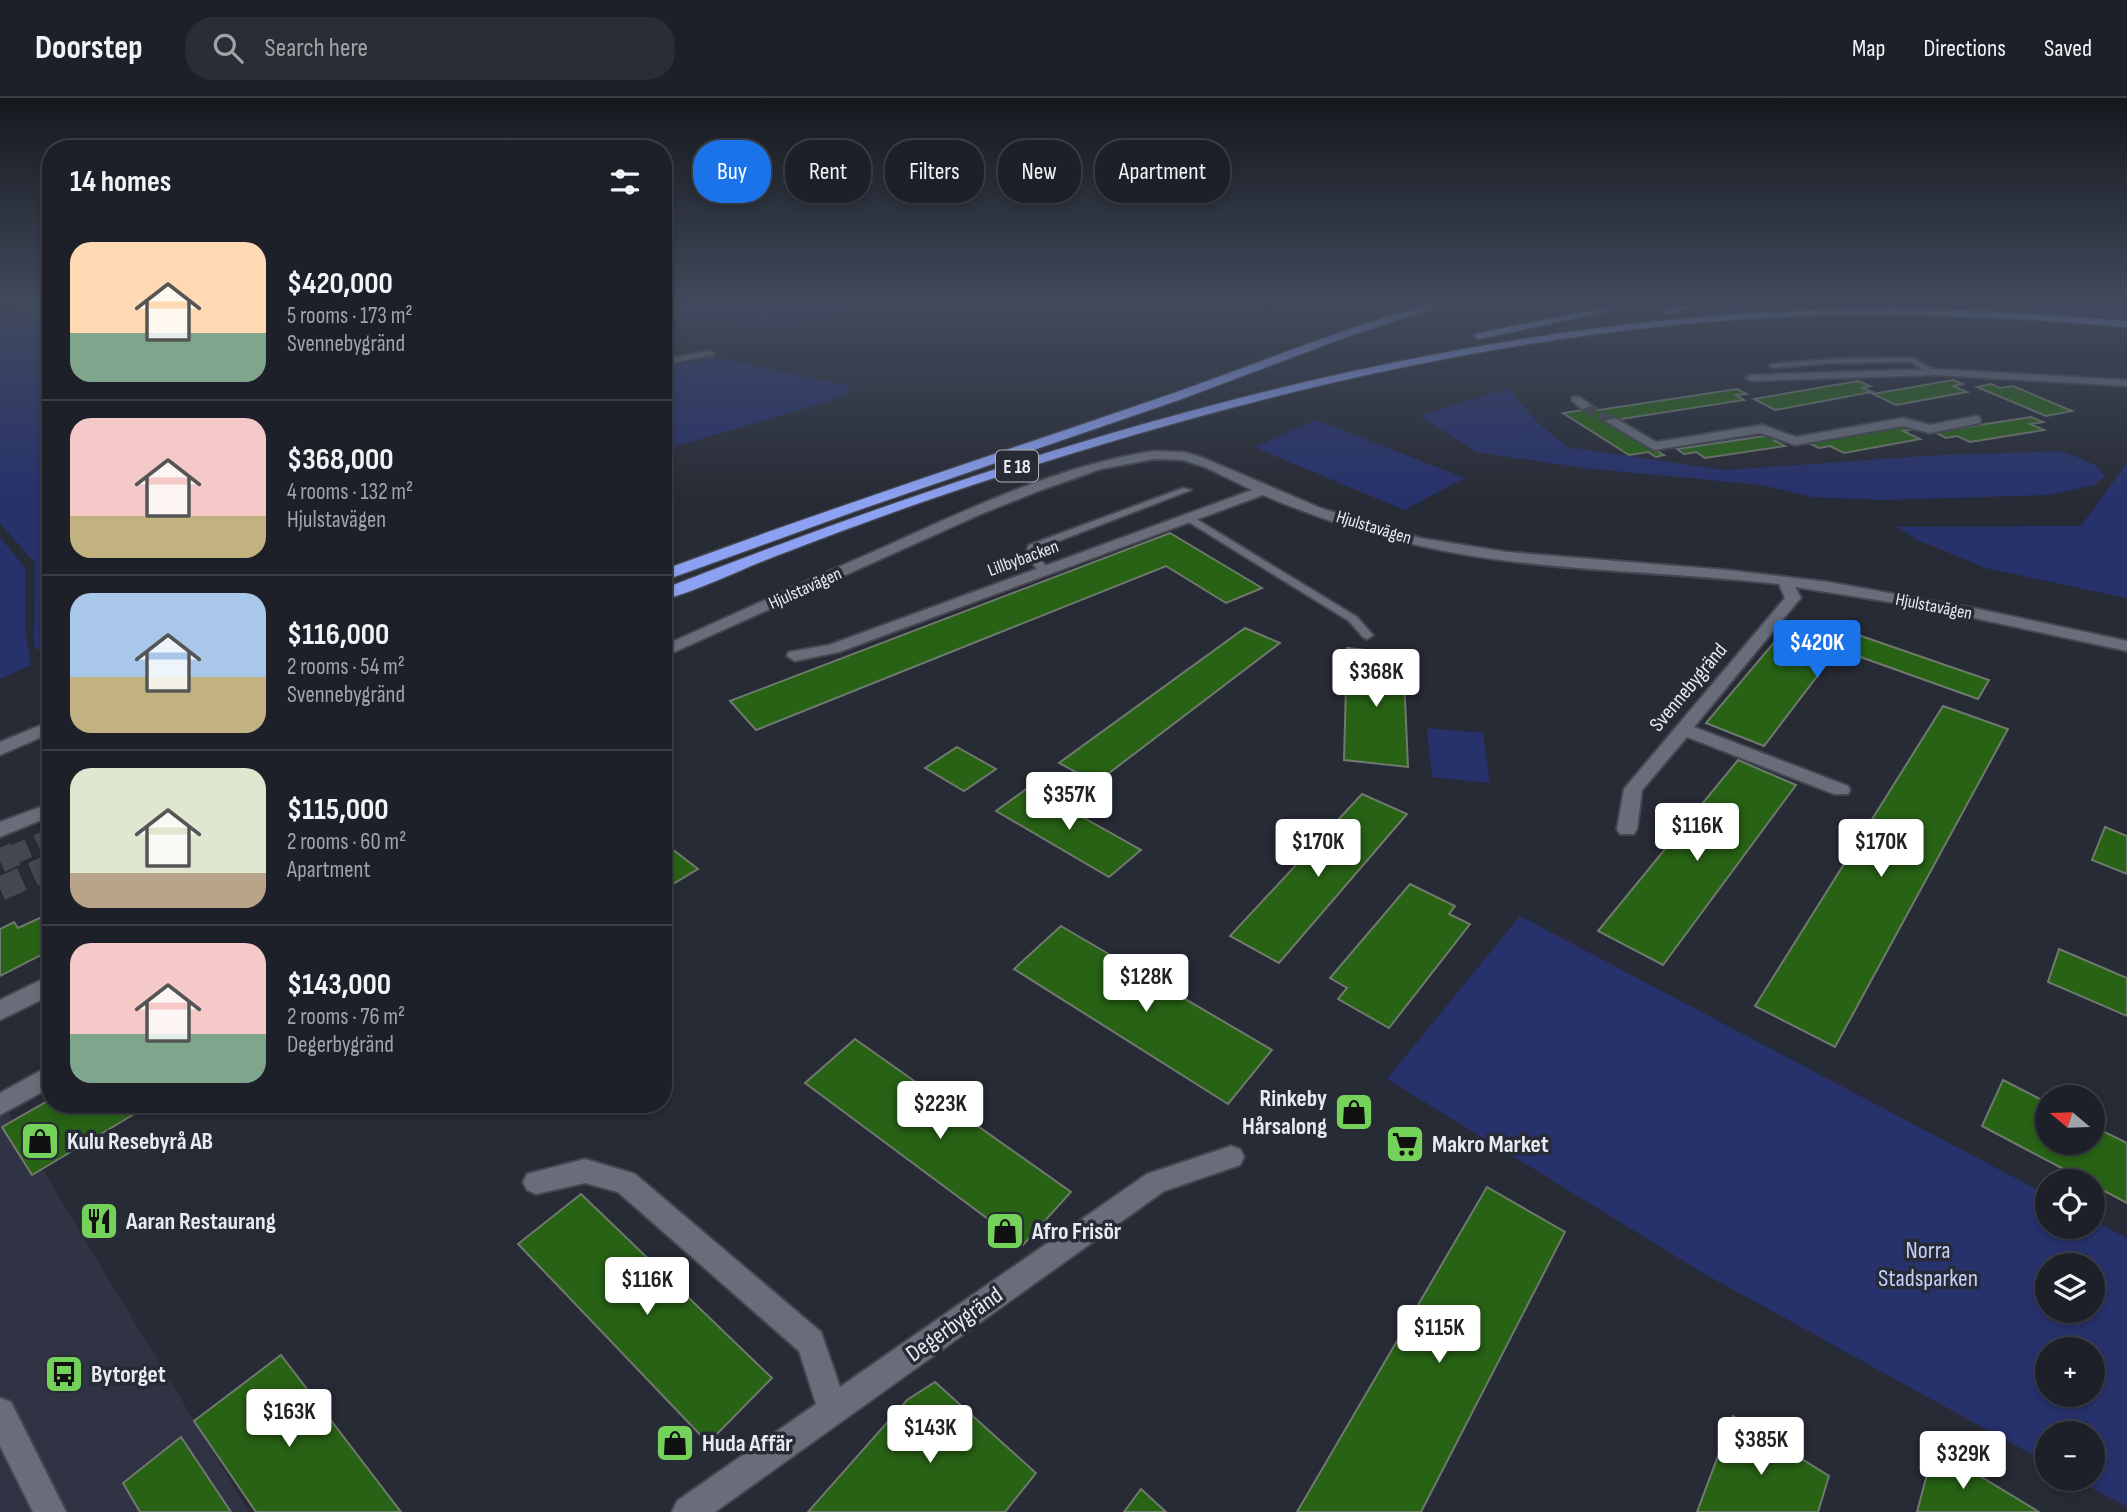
<!DOCTYPE html>
<meta charset="utf-8">
<style>
body{margin:0;font-family:"Sofia Sans Condensed",sans-serif;background:#2a2d34;color:#f1f3f6;height:100vh;display:flex;flex-direction:column;font-size:26px;white-space:nowrap}
*{box-sizing:border-box;margin:0}
p{font-size:23px;color:#a0a3a8}
.icon{flex:none;width:38px;height:38px;fill:none;stroke:currentColor;stroke-width:2;stroke-linecap:round;stroke-linejoin:round}
.map{position:relative;flex:1;overflow:hidden}
.details{position:absolute;left:42px;top:42px;width:630px;height:973px;display:flex;flex-direction:column;background:#1d2028;border-radius:28px;box-shadow:0 4px 10px #0003,0 0 0 2px #3b3e45}
.details>*{flex:none}
.banner{position:absolute;left:693px;top:42px;width:665px;height:63px;display:flex;gap:14px}
.needle{width:46px;rotate:289deg}
.controls{position:absolute;left:2035px;top:987px;display:grid;gap:14px}
.controls a{display:grid;place-items:center;width:70px;height:70px;border-radius:50%;background:#1d2028;box-shadow:0 4px 10px #0003,0 0 0 2px #3b3e45;font-size:35px}
.price{position:absolute;translate:-50% -60px;padding:0 16px;border-radius:7px;background:#fff;color:#222;font-size:23px;line-height:46px;filter:drop-shadow(0 2px 4px #0008)}
.price::after{content:'';position:absolute;left:50%;top:42px;width:21px;height:16px;margin-left:-10px;background:inherit;clip-path:polygon(0 0,100% 0,50% 100%)}
.price.current{background:#1a73e8;color:#fff}
ul{padding:0;list-style:none}
li{display:flex;align-items:center;gap:21px;height:175px;padding:0 28px}
li+li{border-top:2px solid #3b3e45}
li span{display:grid;place-items:center;flex:none;width:196px;height:140px;border-radius:21px;color:#555}
li>.icon{margin-inline-start:auto}
span .icon{width:84px;height:84px;fill:#fffc;stroke-width:1}
li b{font-size:30px}
h2{display:flex;justify-content:space-between;align-items:center;height:84px;padding:0 28px;font-size:30px}
.chip{padding:0 24px;border-radius:28px;background:#1d2028;box-shadow:0 4px 10px #0003,0 0 0 2px #3b3e45;font-size:24px;line-height:63px}
.chip.current{background:#1a73e8;color:#fff}
header{display:flex;align-items:center;gap:42px;box-sizing:border-box;height:98px;padding:0 35px;background:#1d2028;border-bottom:2px solid #3b3e45}
header strong{font-size:33px}
nav{display:flex;gap:38px;margin-inline-start:auto;font-size:24px}
.search{width:490px;height:63px;background:#2a2d34;display:flex;align-items:center;gap:18px;box-sizing:border-box;padding:0 24px;border-radius:28px;color:#a0a3a8;font-size:26px}
.map>svg:first-child{display:block}
</style>
<header>
<strong>Doorstep</strong>
<div class="search"><svg class="icon" aria-label="search" viewBox="0 0 24 24"><circle cx="10" cy="10" r="6"/><path d="M15 15l6 6"/></svg>Search here</div>
<nav><a>Map</a><a>Directions</a><a>Saved</a></nav>
</header>
<div class="map">
<svg width="2127" height="1414" viewBox="0 0 2127 1414">
<rect width="100%" height="100%" fill="#272b35"/>
<polygon fill="#2f3344" points="7,1012 249,1414 0,1414 0,1016"/>
<g fill="#27316c" fill-rule="evenodd">
<polygon points="664,204 914,204 749,234 728,217 663,228"/>
<path d="M 1739,204 L 2127,204 L 2127,223 C 1986,208 1844,205 1703,218 L 1694,214 Z"/>
<polygon points="51,205 51,549 40,553 34,548 35,465 0,425 0,215"/>
<polygon points="709,260 724,261 850,288 846,296 824,305 663,352 663,270"/>
<polygon points="1508,290 1538,325 1568,349 1724,372 1940,357 2062,353 2094,366 2105,378 2094,387 2049,397 1883,402 1812,399 1761,387 1584,370 1476,354 1420,318"/>
<polygon points="1316,322 1465,380 1404,412 1254,349"/>
<polygon points="2127,365 2127,500 1985,470 1918,442 1897,429 2081,428"/>
<polygon points="0,439 25,470 25,532 31,567 0,581"/>
<polygon points="1427,630 1483,635 1490,685 1432,679"/>
<path d="M 1520,818 L 2047,1097 L 2048,1129 L 2093,1129 L 2093,1122 L 2127,1140 L 2127,1409 L 2076,1381 L 2093,1381 L 2093,1335 L 2048,1335 L 2047,1365 L 1703,1175 L 1387,981 ZM 2048,1167 L 2093,1167 L 2093,1213 L 2048,1213 ZM 2048,1251 L 2093,1251 L 2093,1297 L 2048,1297 Z"/>
</g>
<g fill="none" stroke-linecap="round" stroke-linejoin="round">
<g stroke="#0d0651" stroke-width="5">
<polyline points="1269,208 1277,204"/>
<polyline points="0,209 25,204"/>
</g>
</g>
<g fill="#286315" stroke="#70796e" stroke-width="2">
<polygon points="1953,282 1963,286 1953,288 1967,294 1896,307 1873,296"/>
<polygon points="1858,283 1870,288 1862,290 1872,294 1775,312 1754,301"/>
<polygon points="1991,286 2000,290 2013,288 2072,313 2046,318 1977,289"/>
<polygon points="1737,291 1747,296 1736,297 1744,302 1608,323 1664,357 1656,359 1648,354 1629,357 1563,315 1583,312 1578,309 1590,307 1599,312"/>
<polygon points="2031,319 2043,324 2030,326 2044,332 1970,344 1957,338 1946,340 1934,334"/>
<polygon points="1905,327 1914,331 1903,333 1920,341 1844,355 1830,348 1819,350 1809,345"/>
<polygon points="1772,337 1780,342 1775,343 1785,348 1705,360 1696,354 1684,356 1677,351"/>
<polygon points="1170,435 1262,490 1226,505 1166,468 756,632 730,603"/>
<polygon points="1835,529 1989,582 1978,601 1838,551 1764,648 1706,625 1783,534 1820,547"/>
<polygon points="1245,530 1280,545 1096,685 1059,665"/>
<polygon points="1347,550 1403,556 1408,669 1344,662"/>
<polygon points="1943,608 2008,631 1835,949 1755,908"/>
<polygon points="957,649 996,671 964,693 925,670"/>
<polygon points="1738,662 1796,687 1663,867 1598,833"/>
<polygon points="1029,689 1141,752 1109,779 996,713"/>
<polygon points="1362,696 1407,716 1279,865 1230,838"/>
<polygon points="2105,729 2127,738 2127,776 2092,762"/>
<polygon points="663,744 698,771 663,792"/>
<polygon points="1410,786 1455,808 1449,816 1470,826 1389,930 1338,901 1347,890 1330,880"/>
<polygon points="42,819 51,830 51,852 0,878 0,831 14,824 18,830"/>
<polygon points="1061,828 1272,952 1228,1006 1014,871"/>
<polygon points="2059,851 2127,880 2127,918 2048,884"/>
<polygon points="855,941 1071,1094 1023,1147 805,985"/>
<polygon points="2003,982 2048,1005 2048,1045 2093,1045 2093,1028 2127,1045 2127,1105 2093,1087 2093,1083 2086,1083 1982,1028"/>
<polygon points="51,1001 51,1006 151,1006 32,1077 2,1029"/>
<polygon points="1487,1089 1565,1134 1421,1414 1297,1414"/>
<polygon points="581,1096 772,1280 708,1345 518,1146"/>
<polygon points="281,1257 401,1414 256,1414 194,1323"/>
<polygon points="935,1284 1036,1375 1005,1414 808,1414 907,1302"/>
<polygon points="1733,1318 1829,1378 1818,1414 1697,1414"/>
<polygon points="181,1339 231,1414 140,1414 123,1385"/>
<polygon points="1934,1350 2039,1414 1917,1414"/>
<polygon points="1141,1391 1166,1414 1124,1414"/>
</g>
<g fill="none" stroke-linecap="round" stroke-linejoin="round">
<polyline stroke="#444851" stroke-width="11" stroke-dasharray="11 5" stroke-linecap="butt" points="1586,308 1611,323"/>
<polyline stroke="#444851" stroke-width="19" stroke-dasharray="19 10" stroke-linecap="butt" points="11,758 51,740"/>
<g stroke="#444851" stroke-width="24" stroke-dasharray="24 12" stroke-linecap="butt">
<polyline points="0,763 15,756"/>
<polyline points="0,791 51,768"/>
</g>
<g stroke="#444750" stroke-width="4">
<g id="service">
<polygon points="710,253 714,255 713,257 663,266 663,262"/>
<polygon points="1912,260 1938,274 1931,276 1910,264 1831,265 1773,270 1769,268 1773,266 1831,261"/>
<polygon points="1183,390 1191,392 1038,451 1036,457 1048,470 1048,474 1040,474 1025,458 1029,447"/>
<polygon points="1188,416 1357,519 1373,537 1367,541 1363,539 1349,523 1184,421 1183,419"/>
</g>
</g>
<g stroke="#444750" stroke-width="4">
<polygon id="pedestrian" points="51,623 51,635 0,657 0,644"/>
</g>
<g stroke="#444750" stroke-width="4">
<g id="minor">
<polygon points="1934,271 2127,282 2127,288 1934,277 1751,283 1745,280 1751,277"/>
<polygon points="1572,299 1580,299 1592,308 1582,311 1572,303"/>
<polygon points="1976,318 1980,319 1980,325 1930,335 1903,328 1795,347 1761,335 1654,352 1605,323 1615,320 1656,344 1762,327 1796,339 1903,320 1930,327"/>
<path d="M 1154,353 L 1183,354 L 1201,359 L 1323,411 L 1420,440 L 1507,454 L 1727,472 L 1828,484 L 1978,511 L 2127,543 L 2127,553 L 1928,510 L 1795,489 L 1801,500 L 1798,503 L 1694,629 L 1848,688 L 1850,692 L 1848,696 L 1834,696 L 1687,639 L 1642,692 L 1637,731 L 1634,736 L 1620,736 L 1617,731 L 1624,691 L 1785,500 L 1779,486 C 1673,474 1566,474 1461,456 C 1393,444 1326,424 1263,397 L 839,554 L 795,563 L 787,558 L 789,554 L 829,547 L 1252,392 L 1205,369 L 1183,362 L 1154,361 L 1101,371 L 1041,392 L 981,416 L 663,559 L 663,548 C 740,513 816,479 893,445 C 977,407 1062,367 1154,353 Z"/>
<polygon points="51,705 51,718 0,739 0,724"/>
<polygon points="51,877 51,897 0,922 0,902"/>
<polygon points="51,967 51,989 0,1017 0,995"/>
<polygon points="1231,1048 1240,1051 1244,1059 1240,1067 1164,1093 715,1414 672,1414 677,1403 816,1306 799,1253 618,1094 585,1085 536,1096 527,1092 523,1084 527,1076 585,1061 635,1076 821,1234 840,1289 1147,1076"/>
<polygon points="0,1300 11,1304 66,1414 33,1414 0,1348"/>
</g>
</g>
<g stroke="#444750" stroke-width="3">
<g id="motorway">
<path d="M 1438,204 L 1454,204 L 1349,238 L 1179,302 L 859,412 L 663,483 L 663,472 C 830,410 1000,355 1168,297 C 1258,266 1346,228 1438,204 Z"/>
<polygon points="1634,204 1653,204 1479,241 1473,238 1479,235"/>
<polygon points="1697,204 1715,204 1670,216 1664,213"/>
<path d="M 1896,210 L 1989,213 L 2127,223 L 2127,229 C 2019,220 1911,214 1802,218 C 1529,229 1256,295 997,379 C 922,403 849,430 776,458 C 739,472 702,491 663,502 L 663,491 C 1056,337 1471,211 1896,210 Z"/>
</g>
</g>
<use href="#service" fill="#696d79" fill-rule="evenodd"/>
<use href="#pedestrian" fill="#696d79" fill-rule="evenodd"/>
<use href="#minor" fill="#696d79" fill-rule="evenodd"/>
<use href="#motorway" fill="#8da1f2" fill-rule="evenodd"/>
</g>
<linearGradient id="sky" x2="0" y2="1"><stop stop-color="#15181d"/><stop offset="0.51" stop-color="#414a5c"/><stop offset="1" stop-color="#414a5c" stop-opacity="0"/></linearGradient>
<rect width="2127" height="402" fill="url(#sky)"/>
<defs>
<g id="shop-square" transform="scale(2.0125)"><rect x="-9" y="-9" width="18" height="18" rx="4" fill="#74d25b" stroke="#272b35"/><path d="M-5-2.5h2.3a2.7 3.5 0 0 1 5.4 0H5L5.5 6h-11ZM-1.5-2.5h3a1.5 2.3 0 0 0-3 0Z" fill="#111"/></g>
<g id="supermarket-square" transform="scale(2.0125)"><rect x="-9" y="-9" width="18" height="18" rx="4" fill="#74d25b" stroke="#272b35"/><path d="M-6-5.5h2.5l.6 2H6L4.5 2H-2.5L-4.4-4H-6ZM-1.5 3.2a1.3 1.3 0 1 0 .1 0ZM3 3.2a1.3 1.3 0 1 0 .1 0Z" fill="#111"/></g>
<g id="restaurant-square" transform="scale(2.0125)"><rect x="-9" y="-9" width="18" height="18" rx="4" fill="#74d25b" stroke="#272b35"/><path d="M-5-6h1v4h1v-4h1v4h1v-4h1v5L-1.5 .5V6h-2V.5L-5-1ZM5-6V6H3V1.5H1.5Q1.5-4 5-6Z" fill="#111"/></g>
<g id="bus-square" transform="scale(2.0125)"><rect x="-9" y="-9" width="18" height="18" rx="4" fill="#74d25b" stroke="#272b35"/><path d="M-5-6H5V4H4V6H2V4H-2V6H-4V4H-5ZM-3.5-4V0h7V-4ZM-3.5 1.2v1.5H-2V1.2ZM2 1.2v1.5H3.5V1.2Z" fill="#111"/></g>
</defs>
<g fill-rule="evenodd">
<use href="#shop-square" x="1354" y="1014"/>
<use href="#shop-square" x="40" y="1043"/>
<use href="#supermarket-square" x="1405" y="1046"/>
<use href="#restaurant-square" x="99" y="1123"/>
<use href="#shop-square" x="1005" y="1133"/>
<use href="#bus-square" x="64" y="1276"/>
<use href="#shop-square" x="675" y="1345"/>
</g>
<g text-anchor="middle" stroke-width="7" stroke-linejoin="round" paint-order="stroke">
<g font-size="18" fill="#e8eaf2" stroke="#272b35">
<text transform="translate(1374 429) rotate(17)" y="6">Hjulstavägen</text>
<text transform="translate(1023 460) rotate(-20)" y="6">Lillbybacken</text>
<text transform="translate(805 490) rotate(-24)" y="6">Hjulstavägen</text>
<text transform="translate(1934 508) rotate(11)" y="6">Hjulstavägen</text>
</g>
<rect fill="#272b35" stroke="#aeb1b9" stroke-width="2" x="996" y="352.5" width="42" height="31" rx="5"/>
<g font-size="19" font-weight="bold" fill="#e8eaf2">
<text x="1017" y="375">E 18</text>
</g>
<g font-size="21" fill="#e8eaf2" stroke="#272b35">
<text transform="translate(1688 589) rotate(-50)" y="7">Svennebygränd</text>
</g>
<g font-size="24" font-weight="bold" fill="#e8eaf2" stroke="#272b35" text-anchor="start">
<text x="1327" y="1008" text-anchor="end">Rinkeby<tspan x="1327" dy="28">Hårsalong</tspan></text>
<text x="67" y="1051">Kulu Resebyrå AB</text>
<text x="1432" y="1054">Makro Market</text>
<text x="126" y="1131">Aaran Restaurang</text>
<text x="1032" y="1141">Afro Frisör</text>
<text x="91" y="1284">Bytorget</text>
<text x="702" y="1353">Huda Affär</text>
</g>
<g font-size="24" fill="#c3d0fb" stroke="#272b35">
<text x="1928" y="1160">Norra<tspan x="1928" dy="28">Stadsparken</tspan></text>
</g>
<g font-size="24" fill="#e8eaf2" stroke="#272b35">
<text transform="translate(954 1226) rotate(-35)" y="8">Degerbygränd</text>
</g>
</g>
</svg>
<div class="controls">
<a><svg class="needle" viewBox="-14 -14 28 28"><path d="M0-13l5 13h-10z" fill="#e53935"/><path d="M0 13l5-13h-10z" fill="#a0a3a8"/></svg></a>
<a><svg class="icon" aria-label="locate" viewBox="0 0 24 24"><circle cx="12" cy="12" r="6"/><path d="M12 2v4M12 18v4M2 12h4M18 12h4"/></svg></a>
<a><svg class="icon" aria-label="layers" viewBox="0 0 24 24"><path d="M12 4l9 5-9 5-9-5zM3 14l9 5 9-5"/></svg></a>
<a>+</a>
<a>−</a>
</div>
<b class="price current" style="left:1817px;top:582px">$420K</b>
<b class="price" style="left:1376px;top:611px">$368K</b>
<b class="price" style="left:1069px;top:734px">$357K</b>
<b class="price" style="left:1697px;top:765px">$116K</b>
<b class="price" style="left:1318px;top:781px">$170K</b>
<b class="price" style="left:1881px;top:781px">$170K</b>
<b class="price" style="left:1146px;top:916px">$128K</b>
<b class="price" style="left:940px;top:1043px">$223K</b>
<b class="price" style="left:647px;top:1219px">$116K</b>
<b class="price" style="left:1439px;top:1267px">$115K</b>
<b class="price" style="left:289px;top:1351px">$163K</b>
<b class="price" style="left:930px;top:1367px">$143K</b>
<b class="price" style="left:1761px;top:1379px">$385K</b>
<b class="price" style="left:1963px;top:1393px">$329K</b>
<div class="banner">
<a class="chip current">Buy</a>
<a class="chip">Rent</a>
<a class="chip">Filters</a>
<a class="chip">New</a>
<a class="chip">Apartment</a>
</div>
<section class="details">
<h2>14 homes<svg class="icon" aria-label="filters" viewBox="0 0 24 24"><path d="M4 7h16M4 17h16"/><circle cx="9" cy="7" r="2"/><circle cx="15" cy="17" r="2"/></svg></h2>
<ul>
<li><span style="background:linear-gradient(#ffd9b3 65%,#7fa58c 0)"><svg class="icon" aria-label="home" viewBox="0 0 24 24"><path d="M3 11l9-7 9 7M6 9v11h12V9"/></svg></span><div><b>$420,000</b><p>5 rooms · 173 m²</p><p>Svennebygränd</p></div></li>
<li><span style="background:linear-gradient(#f6c9c9 70%,#c2b280 0)"><svg class="icon" aria-label="home" viewBox="0 0 24 24"><path d="M3 11l9-7 9 7M6 9v11h12V9"/></svg></span><div><b>$368,000</b><p>4 rooms · 132 m²</p><p>Hjulstavägen</p></div></li>
<li><span style="background:linear-gradient(#a9c7e8 60%,#c2b280 0)"><svg class="icon" aria-label="home" viewBox="0 0 24 24"><path d="M3 11l9-7 9 7M6 9v11h12V9"/></svg></span><div><b>$116,000</b><p>2 rooms · 54 m²</p><p>Svennebygränd</p></div></li>
<li><span style="background:linear-gradient(#dfe7d0 75%,#b9a48a 0)"><svg class="icon" aria-label="home" viewBox="0 0 24 24"><path d="M3 11l9-7 9 7M6 9v11h12V9"/></svg></span><div><b>$115,000</b><p>2 rooms · 60 m²</p><p>Apartment</p></div></li>
<li><span style="background:linear-gradient(#f6c9c9 65%,#7fa58c 0)"><svg class="icon" aria-label="home" viewBox="0 0 24 24"><path d="M3 11l9-7 9 7M6 9v11h12V9"/></svg></span><div><b>$143,000</b><p>2 rooms · 76 m²</p><p>Degerbygränd</p></div></li>
</ul>
</section>
</div>
